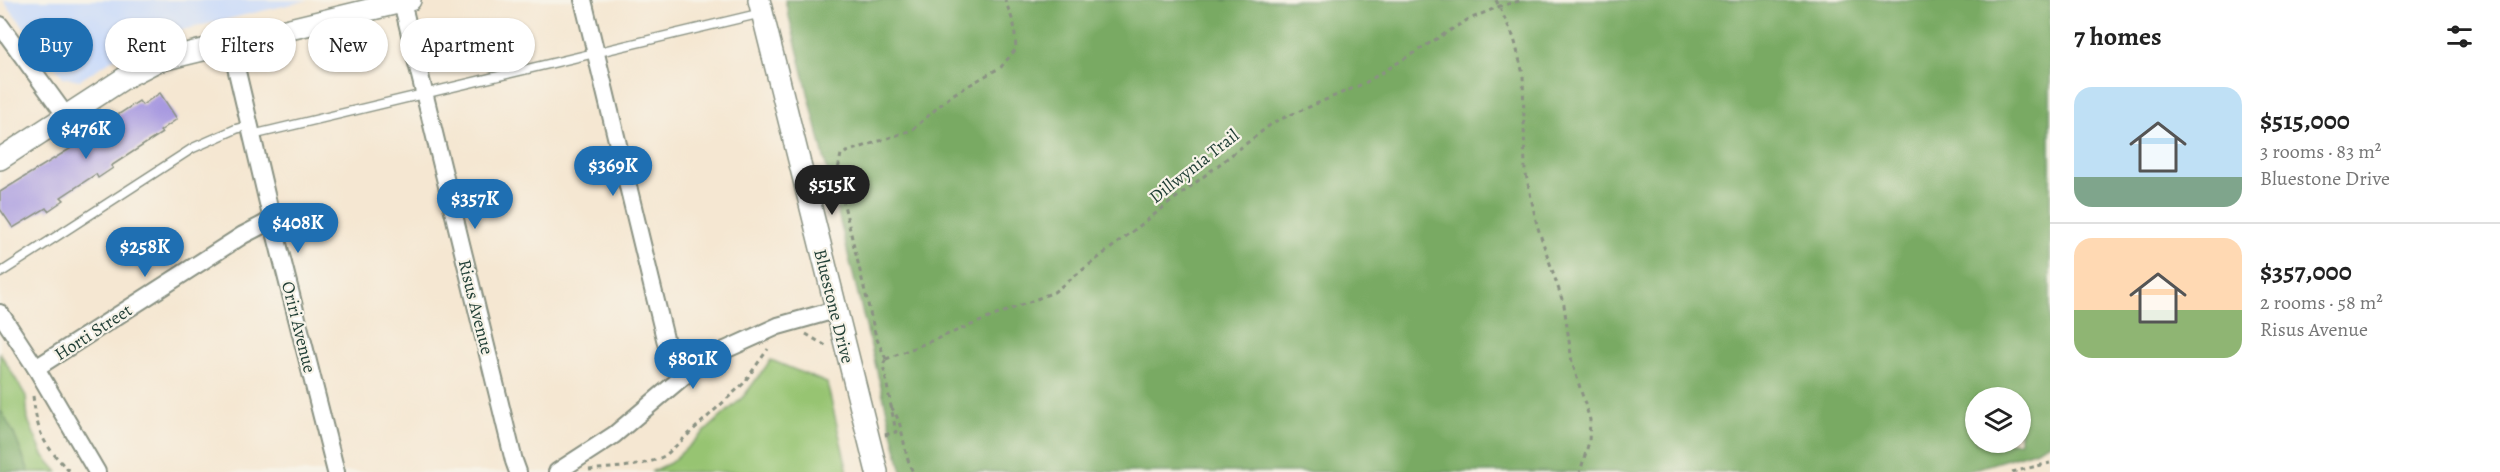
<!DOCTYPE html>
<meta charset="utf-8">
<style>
body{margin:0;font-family:Alegreya,serif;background:#f6f6f6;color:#222;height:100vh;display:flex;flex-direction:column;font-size:22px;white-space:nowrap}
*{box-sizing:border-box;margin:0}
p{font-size:20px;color:#767676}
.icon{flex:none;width:33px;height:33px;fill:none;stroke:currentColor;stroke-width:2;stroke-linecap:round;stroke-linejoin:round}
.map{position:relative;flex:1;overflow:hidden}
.panel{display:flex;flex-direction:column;background:#fff;width:450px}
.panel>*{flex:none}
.top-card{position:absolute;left:18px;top:18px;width:570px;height:54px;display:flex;gap:12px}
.tools{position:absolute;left:1965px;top:387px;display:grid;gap:12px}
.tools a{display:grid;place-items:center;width:66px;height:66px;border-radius:50%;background:#fff;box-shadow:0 2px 4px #0004;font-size:30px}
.price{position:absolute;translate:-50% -51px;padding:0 14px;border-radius:21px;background:#1f6fb2;color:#fff;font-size:20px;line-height:39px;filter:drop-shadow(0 2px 3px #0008)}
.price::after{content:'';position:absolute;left:50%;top:36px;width:18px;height:14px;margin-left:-9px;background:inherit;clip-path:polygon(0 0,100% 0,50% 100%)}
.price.active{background:#222;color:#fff}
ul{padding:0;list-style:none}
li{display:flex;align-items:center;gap:18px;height:150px;padding:0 24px}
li+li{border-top:2px solid #e0e0e0}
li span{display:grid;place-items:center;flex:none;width:168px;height:120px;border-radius:18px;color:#555}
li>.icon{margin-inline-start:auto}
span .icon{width:72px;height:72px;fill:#fffc;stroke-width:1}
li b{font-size:26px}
h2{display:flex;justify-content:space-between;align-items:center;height:72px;padding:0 24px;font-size:26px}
.pill{padding:0 21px;border-radius:27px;background:#fff;box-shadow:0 2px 4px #0004;font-size:21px;line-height:54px}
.pill.active{background:#1f6fb2;color:#fff}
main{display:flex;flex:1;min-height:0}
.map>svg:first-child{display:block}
</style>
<main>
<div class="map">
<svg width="2050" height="472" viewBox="0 0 2050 472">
<rect width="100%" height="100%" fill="#f7f3e8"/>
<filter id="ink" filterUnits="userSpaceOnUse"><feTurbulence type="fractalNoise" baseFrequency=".0167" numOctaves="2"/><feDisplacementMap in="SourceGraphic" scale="12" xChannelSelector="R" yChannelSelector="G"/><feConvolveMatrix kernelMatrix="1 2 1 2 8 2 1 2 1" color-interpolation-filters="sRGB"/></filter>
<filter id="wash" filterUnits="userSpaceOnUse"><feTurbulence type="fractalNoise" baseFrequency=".008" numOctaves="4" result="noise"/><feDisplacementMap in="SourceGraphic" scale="24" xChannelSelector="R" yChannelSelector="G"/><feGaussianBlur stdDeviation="1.35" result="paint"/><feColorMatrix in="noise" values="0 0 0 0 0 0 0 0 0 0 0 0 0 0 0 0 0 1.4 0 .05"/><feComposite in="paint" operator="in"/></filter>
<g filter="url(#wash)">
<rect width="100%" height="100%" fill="#f5e7d2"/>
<polygon fill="#cbdbf9" points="3,0 308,0 153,37 135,45 80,80 63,77"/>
<g fill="#97c472" stroke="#5b8053" stroke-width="1.5">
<polygon points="0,353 26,396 28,420 43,455 58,472 29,472 14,434 0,409"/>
<polygon points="771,360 827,383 848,472 651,472 670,463 743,397"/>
</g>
<g fill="#79aa64" stroke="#4c744c" stroke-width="1.5" fill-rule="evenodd">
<path d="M 785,0 L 2050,0 L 2050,443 L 2034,451 L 1965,472 L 902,472 ZM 1976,398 L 2020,398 L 2020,442 L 1976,442 Z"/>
<polygon points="0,409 14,434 29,472 0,472"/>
</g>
<g id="blocks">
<polygon fill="#a799e0" points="160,93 177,119 160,131 162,133 111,166 113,168 98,178 96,174 61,197 64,200 48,211 46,208 13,228 0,209 0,192 81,142 79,140 139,101 142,105"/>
</g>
</g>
<g filter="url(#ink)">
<use href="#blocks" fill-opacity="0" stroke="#8a9283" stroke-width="1.5"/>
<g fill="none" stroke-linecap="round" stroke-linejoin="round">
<g stroke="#8a9283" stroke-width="11">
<g id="service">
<polyline points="252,135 762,13"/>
<polyline points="0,273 193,148 236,129 250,125"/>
</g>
</g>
<g stroke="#8a9283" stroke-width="20">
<g id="minor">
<polyline points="583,0 667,347 685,375"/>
<polyline points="400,3 405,14 514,461 518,472"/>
<polyline points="0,25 66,116"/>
<polyline points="230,42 272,220 336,472"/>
<polyline points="0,313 36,368 97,472"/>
<polyline points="36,368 243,235 272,220"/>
<polyline points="557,472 614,435 685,375 725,350 778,326 835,310"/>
</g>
</g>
<g stroke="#8a9283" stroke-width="24">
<g id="tertiary">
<polyline points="759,0 877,472"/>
<polyline points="0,159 126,77 157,61 410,0"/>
</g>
</g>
<g stroke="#8a9283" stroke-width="3" stroke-dasharray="4.5 4.5" stroke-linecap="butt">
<polyline points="1496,0 1514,38 1523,74 1525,170 1537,225 1564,305 1572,362 1590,420 1589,442 1580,472"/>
<polyline points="806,334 826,346"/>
<polyline points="886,359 1054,292 1274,122 1365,83 1467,20 1500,6 1523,0"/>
<polyline points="886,359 876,337 837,176 841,154 912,130 952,95 1001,67 1016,49 1014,24 1005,0"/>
<path d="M 33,396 C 38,436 42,442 70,472"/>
<path d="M 891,407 C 905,424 902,452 913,472"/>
<polyline points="885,435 896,432 883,365 886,359"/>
<path d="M 589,470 C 614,467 643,468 666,455 L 743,384 L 768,349"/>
<polyline points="2012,472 2050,463"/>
</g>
<use href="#service" stroke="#fff" stroke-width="8"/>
<use href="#minor" stroke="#fff" stroke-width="16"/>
<use href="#tertiary" stroke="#fff" stroke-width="21"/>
</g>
</g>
<g text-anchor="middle" stroke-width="4.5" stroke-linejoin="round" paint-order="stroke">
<g font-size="18" fill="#1f3d34" stroke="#f7f3e8">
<text transform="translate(1194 166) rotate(-38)" y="6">Dillwynia Trail</text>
<text transform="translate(834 306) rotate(76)" y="6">Bluestone Drive</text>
<text transform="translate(476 307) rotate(76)" y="6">Risus Avenue</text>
<text transform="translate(299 327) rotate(76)" y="6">Oriri Avenue</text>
<text transform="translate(93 332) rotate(-33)" y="6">Horti Street</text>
</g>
</g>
</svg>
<div class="tools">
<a><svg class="icon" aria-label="layers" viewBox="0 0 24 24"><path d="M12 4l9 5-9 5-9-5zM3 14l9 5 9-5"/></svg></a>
</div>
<b class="price" style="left:86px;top:160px">$476K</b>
<b class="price" style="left:613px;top:197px">$369K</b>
<b class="price active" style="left:832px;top:216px">$515K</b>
<b class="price" style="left:475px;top:230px">$357K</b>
<b class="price" style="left:298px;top:254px">$408K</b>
<b class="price" style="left:145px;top:278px">$258K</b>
<b class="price" style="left:693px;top:390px">$801K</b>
<div class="top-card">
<a class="pill active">Buy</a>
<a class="pill">Rent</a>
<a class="pill">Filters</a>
<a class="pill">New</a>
<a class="pill">Apartment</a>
</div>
</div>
<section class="panel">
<h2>7 homes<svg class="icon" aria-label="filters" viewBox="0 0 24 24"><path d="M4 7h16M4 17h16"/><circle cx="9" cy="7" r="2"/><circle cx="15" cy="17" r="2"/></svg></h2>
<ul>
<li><span style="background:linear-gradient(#bfe0f5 75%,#7fa58c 0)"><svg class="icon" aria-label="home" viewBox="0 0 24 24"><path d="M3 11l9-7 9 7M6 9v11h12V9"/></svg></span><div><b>$515,000</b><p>3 rooms · 83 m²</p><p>Bluestone Drive</p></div></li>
<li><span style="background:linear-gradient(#ffd9b3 60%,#8fb573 0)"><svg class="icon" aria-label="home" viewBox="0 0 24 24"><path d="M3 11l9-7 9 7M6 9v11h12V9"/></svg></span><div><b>$357,000</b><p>2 rooms · 58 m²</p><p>Risus Avenue</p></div></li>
</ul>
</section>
</main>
